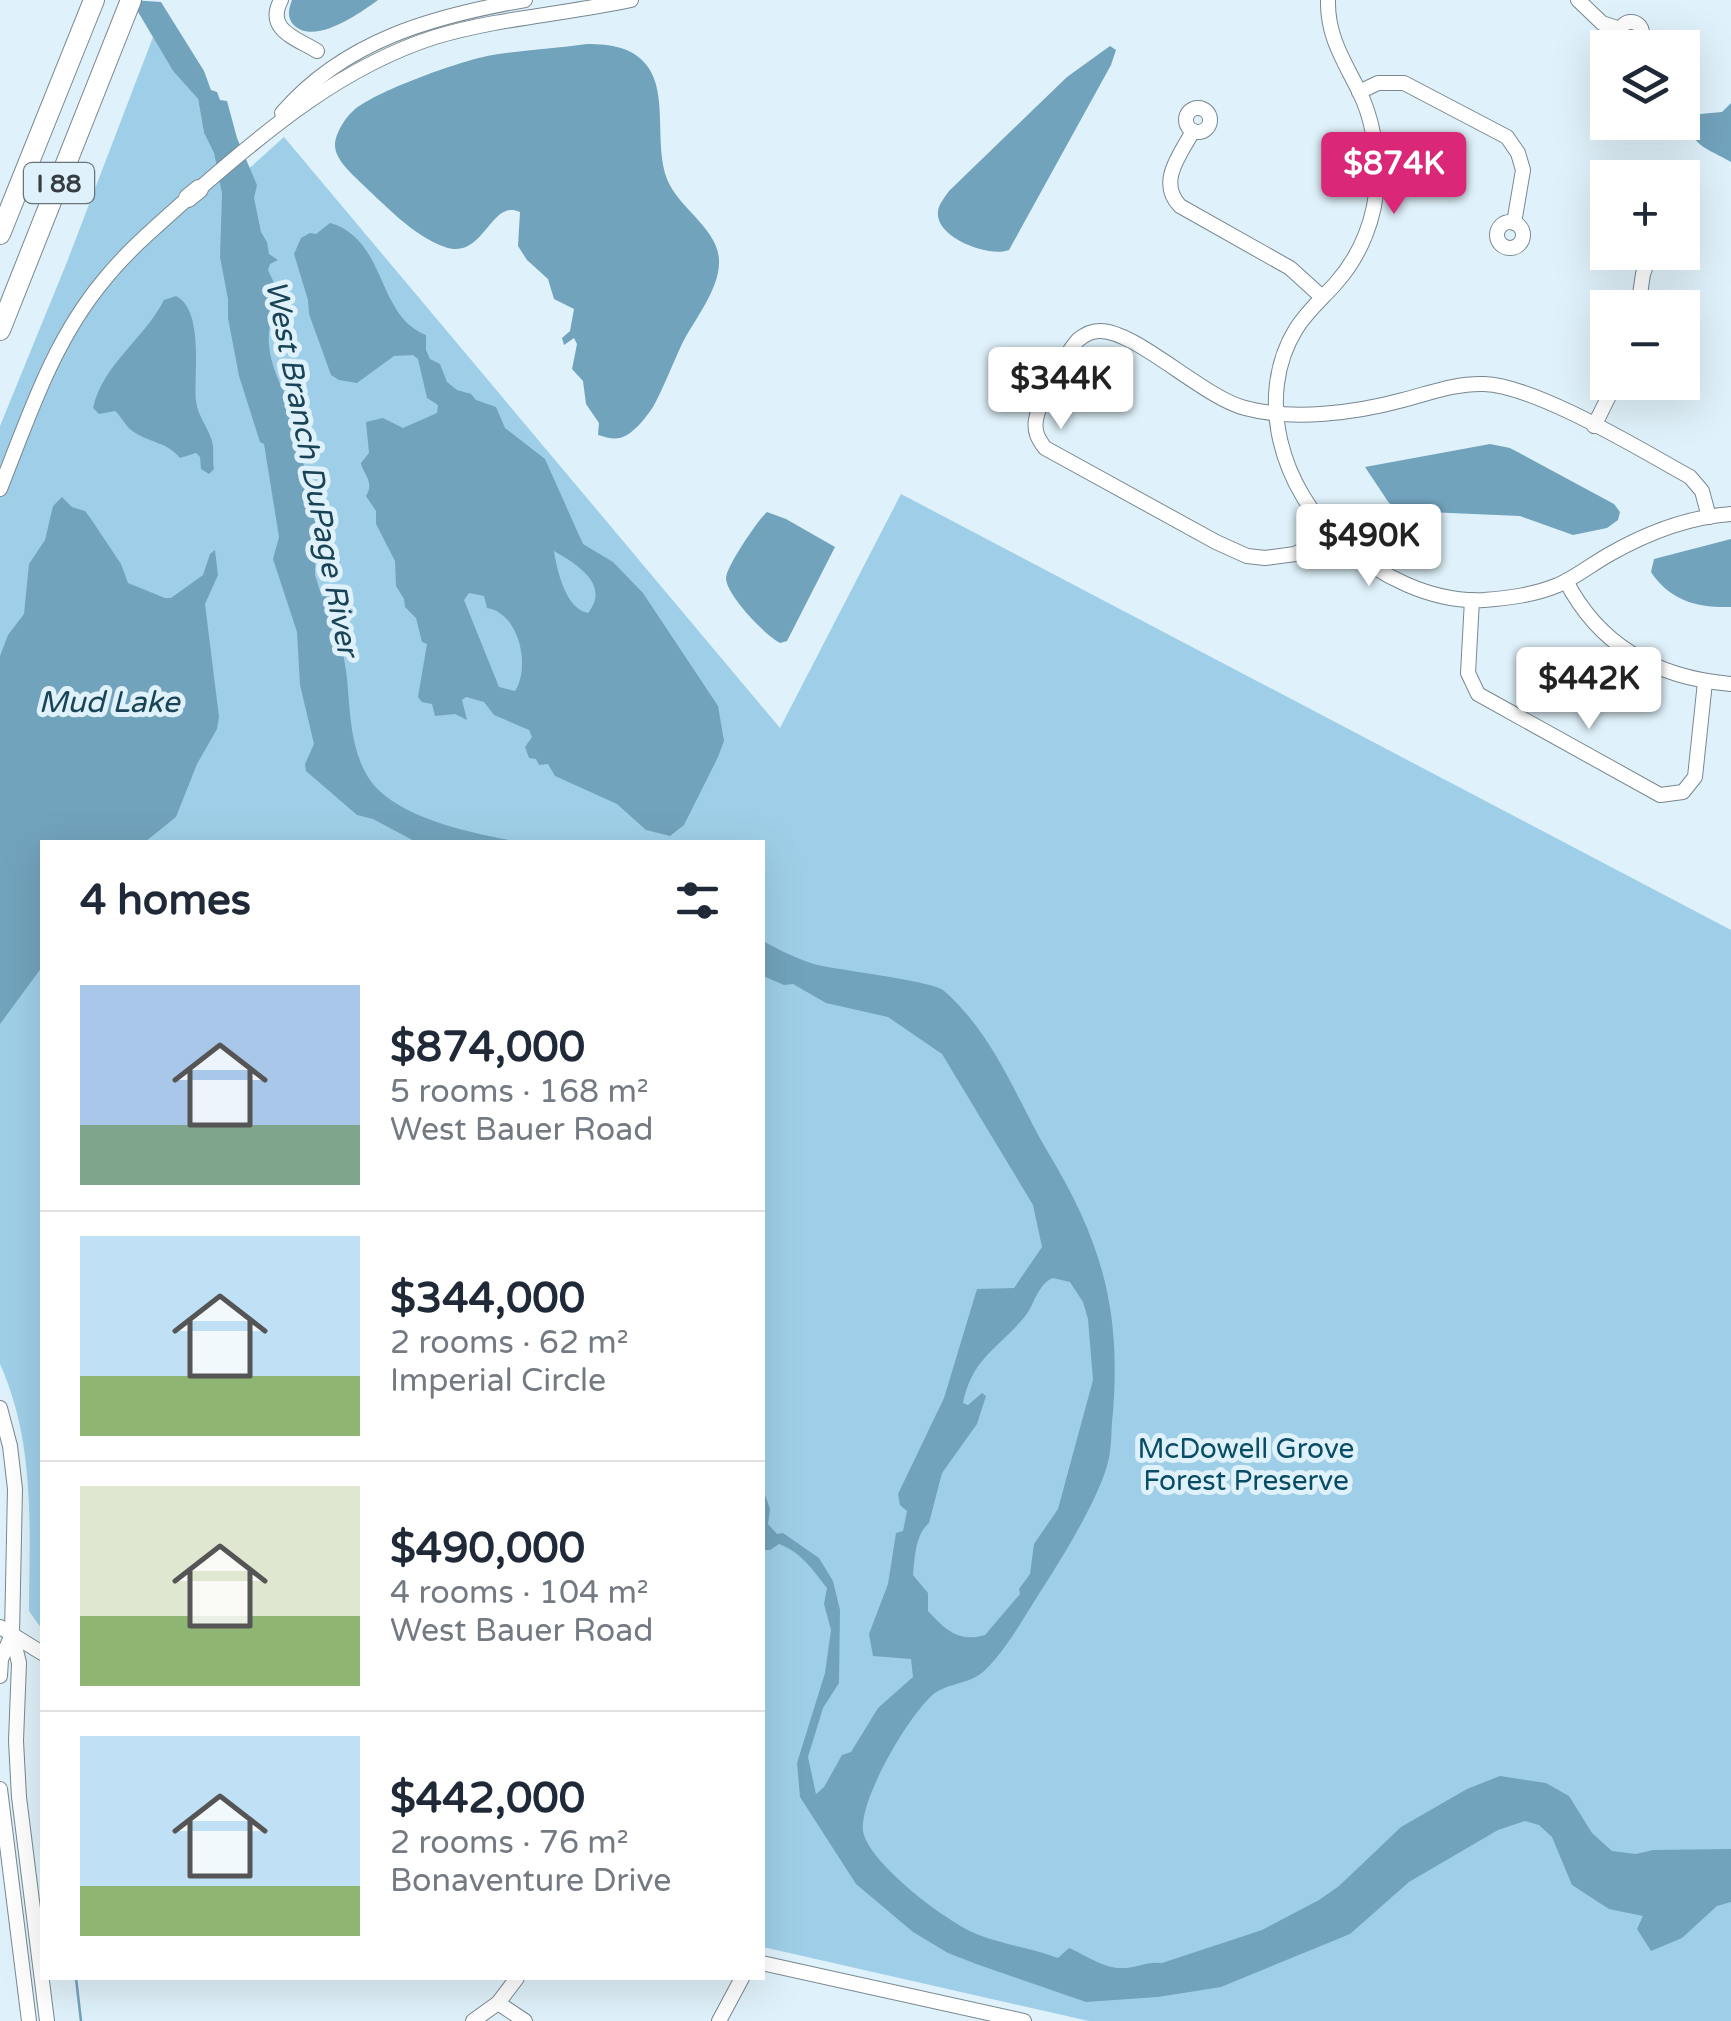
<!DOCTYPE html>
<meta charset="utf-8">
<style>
body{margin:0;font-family:"Varela Round",sans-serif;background:#f6f6f7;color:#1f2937;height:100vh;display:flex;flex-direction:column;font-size:38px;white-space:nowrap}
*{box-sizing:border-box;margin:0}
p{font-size:32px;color:#747a83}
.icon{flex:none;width:55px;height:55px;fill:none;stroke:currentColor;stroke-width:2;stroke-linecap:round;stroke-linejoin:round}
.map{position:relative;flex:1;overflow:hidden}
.side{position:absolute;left:40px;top:840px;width:725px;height:1140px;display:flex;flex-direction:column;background:#fff;border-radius:0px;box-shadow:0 10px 40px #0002}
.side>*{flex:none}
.buttons{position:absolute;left:1590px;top:30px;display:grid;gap:20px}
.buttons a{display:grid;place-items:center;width:110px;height:110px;border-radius:0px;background:#fff;box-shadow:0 10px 40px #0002;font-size:50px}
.price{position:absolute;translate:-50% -85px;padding:0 22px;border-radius:10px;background:#fff;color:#222;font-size:32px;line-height:65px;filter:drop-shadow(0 2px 5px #0008)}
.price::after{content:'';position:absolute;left:50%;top:60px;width:30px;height:22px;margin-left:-15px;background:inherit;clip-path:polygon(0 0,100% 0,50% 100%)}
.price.selected{background:#db2777;color:#fff}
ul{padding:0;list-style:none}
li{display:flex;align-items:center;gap:30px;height:250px;padding:0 40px}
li+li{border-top:2px solid #e0e1e3}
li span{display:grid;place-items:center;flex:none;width:280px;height:200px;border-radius:0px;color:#555}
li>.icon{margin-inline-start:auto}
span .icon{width:120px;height:120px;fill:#fffc;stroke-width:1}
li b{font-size:42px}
h2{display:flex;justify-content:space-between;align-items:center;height:120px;padding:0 40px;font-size:42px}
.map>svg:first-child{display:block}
</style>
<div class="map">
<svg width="1731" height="2021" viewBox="0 0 1731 2021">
<rect width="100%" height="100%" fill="#dff1fa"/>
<path fill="#9fcfe8" d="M 153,37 L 173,71 L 198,99 L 204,133 L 214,153 L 222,193 L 284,137 L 780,728 L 901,494 L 1731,930 L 1731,2021 L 1089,2021 L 763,1947 L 762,842 L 42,842 L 42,1630 L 41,1628 L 29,1611 L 29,1602 C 30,1520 34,1440 0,1364 L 0,426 L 67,262 Z"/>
<g fill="#72a3bd" fill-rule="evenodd">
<path d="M 131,0 L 161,2 L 204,71 L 211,90 L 217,92 L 220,100 L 227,101 L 237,138 L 257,185 L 254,198 L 261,232 L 267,242 L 269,254 L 278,260 L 270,264 L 268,270 L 276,287 L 268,298 C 275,313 267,329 269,345 C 271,369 286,401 302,416 L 298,447 L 308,477 L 308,490 L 316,509 L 315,575 L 322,597 L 333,590 L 334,594 C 334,623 344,649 347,678 C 350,710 350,748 368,777 C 393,818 475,834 520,842 L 416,842 L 373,819 L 357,815 L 306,771 L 305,764 L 314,744 L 300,685 L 297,632 L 273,559 L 279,537 L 264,444 L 260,442 L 239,376 L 228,318 L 228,299 L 220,257 L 222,194 L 214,153 L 204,133 L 198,99 L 173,71 Z"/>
<path d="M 292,0 L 378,0 C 360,13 312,48 292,23 C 287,15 289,8 292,0 Z"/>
<path d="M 587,44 C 610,44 634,47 648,67 C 668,95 654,145 667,179 C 678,208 719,229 719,261 C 720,289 694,320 682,344 C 672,365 664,387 653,407 C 647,416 637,429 627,435 C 617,441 609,438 598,435 L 599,423 L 586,404 L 583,381 L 572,369 L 577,344 L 574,338 L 564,345 L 562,338 L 570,331 L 574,309 L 554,299 L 548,279 L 527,260 L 518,246 L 520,212 C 490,198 484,261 445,247 C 413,236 384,204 360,182 C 350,172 335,159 335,145 C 335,134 345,118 353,111 C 373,92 458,62 487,56 C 520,50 554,49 587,44 Z"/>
<path d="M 1110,46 L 1116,50 L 1111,65 L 1009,250 C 990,258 935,238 938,212 C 938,205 945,197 949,191 L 1067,77 Z"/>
<path d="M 1731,103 L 1731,162 C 1715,152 1694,147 1690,129 L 1700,114 L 1722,112 Z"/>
<path d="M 330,223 C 387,239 376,316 426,335 L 426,350 L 430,359 L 440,364 L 447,382 L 457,390 L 471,394 L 476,400 L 496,407 L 505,428 L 545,459 L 583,544 L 613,562 L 643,593 L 718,706 L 724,741 L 718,757 L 684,825 L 670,836 L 646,830 L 617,804 L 555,776 L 548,764 L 539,765 L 536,759 L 529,758 L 525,747 L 532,737 L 529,730 L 494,715 L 484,702 L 466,697 L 462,700 L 467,720 L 455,714 L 435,716 L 432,704 L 422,702 L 418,697 L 427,644 L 422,642 L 416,618 L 405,607 L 404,599 L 396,586 L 395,561 L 376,524 L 376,511 L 366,496 C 375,481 363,475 361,463 L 369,453 L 366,422 L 383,418 L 403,428 L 437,413 L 438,405 L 427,398 L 418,359 L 413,355 L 394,356 L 357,383 L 339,380 L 331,375 L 309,314 L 308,300 L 294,254 L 301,238 L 310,233 L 316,234 ZM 554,551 C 576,564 611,584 588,613 C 566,609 557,571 554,551 ZM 469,593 L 484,596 L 487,608 C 519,613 531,666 515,691 L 499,687 L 464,600 Z"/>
<path d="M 176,296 C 204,310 194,374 196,401 C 198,416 206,424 211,438 C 215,448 212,458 214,469 L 209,474 L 201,469 L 200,457 L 196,453 L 180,458 C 166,441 148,443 131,430 C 125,425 121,416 115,411 L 99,414 L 93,408 C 103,364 144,339 164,300 Z"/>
<polygon points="1490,444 1510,448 1614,504 1620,512 1618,520 1607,528 1573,535 1520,516 1404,511 1389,503 1365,467"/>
<polygon points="62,497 72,507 85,511 91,519 121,564 128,583 165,598 171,598 203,575 210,554 215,550 218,575 205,604 219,717 217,729 197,764 176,817 145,842 42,842 42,967 0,1024 0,656 8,635 24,614 29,564 45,540 53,506"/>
<path d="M 767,512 L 786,519 L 835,547 L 787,641 L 780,643 C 765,635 726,595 726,578 C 726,567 758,520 767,512 Z"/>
<path d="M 1731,539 L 1731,607 C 1698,608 1670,601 1651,572 L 1654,559 Z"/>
<path d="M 763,941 C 779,950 799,960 818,965 C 839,970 931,981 943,990 C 994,1034 1016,1098 1049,1154 C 1102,1242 1121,1310 1113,1412 C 1111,1427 1112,1443 1109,1458 C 1102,1493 1064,1555 1044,1586 C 1027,1612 1006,1651 983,1672 C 969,1684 949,1683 935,1693 C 910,1712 859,1800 863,1831 C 868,1863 949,1924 979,1935 C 1005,1945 1032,1948 1058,1958 L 1069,1948 C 1085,1955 1105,1969 1122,1968 C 1137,1968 1146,1961 1162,1963 L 1262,1930 L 1319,1900 L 1339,1886 L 1401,1827 L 1467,1789 L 1500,1776 L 1546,1783 L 1569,1796 L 1592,1833 L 1612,1851 L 1636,1854 L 1653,1850 L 1731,1849 L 1731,1902 L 1717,1906 L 1682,1938 L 1651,1951 L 1637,1929 L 1643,1916 L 1609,1909 L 1572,1885 L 1552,1837 L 1539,1825 L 1525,1821 L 1498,1830 L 1409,1882 L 1350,1934 L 1221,1987 L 1158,1997 L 1086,2002 L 979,1965 L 948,1953 L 913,1932 L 856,1884 L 800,1797 L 797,1763 L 825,1673 L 831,1630 L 824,1604 L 827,1588 C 813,1570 801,1552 779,1544 L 770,1550 L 763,1550 L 763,1489 L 770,1509 L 768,1524 L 777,1534 L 783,1533 L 819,1558 L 833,1581 L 840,1610 L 839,1683 L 823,1708 L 808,1757 L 816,1794 L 824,1787 L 842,1755 L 851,1752 L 878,1708 L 913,1677 L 911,1659 L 873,1656 L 869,1634 L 888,1584 L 896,1533 L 903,1531 L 907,1511 L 900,1505 L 898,1494 L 944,1398 L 977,1289 L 1014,1288 L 1042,1247 L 1033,1205 L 942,1054 L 888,1017 L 826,1003 L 793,984 L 784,985 L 763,976 ZM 1053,1278 L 1070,1282 L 1083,1302 L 1088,1319 L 1093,1380 L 1058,1509 L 1034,1544 L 1030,1574 L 1019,1589 L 1020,1594 L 985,1635 C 958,1643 945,1629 928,1611 L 928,1593 L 913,1575 C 915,1557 915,1535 929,1523 L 942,1473 L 977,1424 L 986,1396 L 982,1393 L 968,1405 L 963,1403 C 972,1357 1000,1348 1026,1315 C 1035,1303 1038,1284 1053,1278 Z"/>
</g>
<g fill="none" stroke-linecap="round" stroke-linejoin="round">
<polyline stroke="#72a3bd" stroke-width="2.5" points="76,1978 81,2021"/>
<g stroke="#788890" stroke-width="16">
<g id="minor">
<path d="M 281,0 C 265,30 296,38 317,51"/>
<path d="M 1328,0 C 1327,36 1344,61 1359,91 C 1372,117 1378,151 1377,180 C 1376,217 1361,255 1336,283 C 1323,298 1307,311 1296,329 C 1254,397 1282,490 1340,541 C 1377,575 1432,603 1484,600 C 1509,598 1534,595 1558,585 C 1576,577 1592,564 1610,554 C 1647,533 1688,517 1731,514"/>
<polyline points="1578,0 1602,23 1620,29"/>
<circle cx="1631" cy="33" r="11"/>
<polyline points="1359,92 1378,83 1404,83 1507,137 1518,153 1523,170 1514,223"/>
<circle cx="1198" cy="120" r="12"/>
<path d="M 282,113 C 345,40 434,16 525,0"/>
<path d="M 1193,131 C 1180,155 1157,182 1180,206 L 1290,268 L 1322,297"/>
<path d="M 199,189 C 270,127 344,66 435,37 C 498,18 566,14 631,0"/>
<circle cx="1510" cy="235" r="13"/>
<polyline points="1638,308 1643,274 1651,252"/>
<polyline points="1594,426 1616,382"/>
<path d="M 0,489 C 29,416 53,341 104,280 C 129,249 159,224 188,198"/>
<path d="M 1332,534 L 1295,554 L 1265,558 L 1247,556 L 1216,542 L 1045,448 C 1038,439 1034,431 1036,420 C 1038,404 1067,352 1078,340 C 1084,335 1091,331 1099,331 C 1134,329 1204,398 1245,408 C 1293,421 1355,413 1403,400 C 1430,393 1456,383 1484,384 C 1537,386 1641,450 1690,477 L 1702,491 L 1709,517"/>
<path d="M 1566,581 C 1600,647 1659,678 1731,684"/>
<polyline points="1472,600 1468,673 1478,694 1660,795 1683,792 1695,777 1705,682"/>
<polyline points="0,1408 10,1446 15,1489 12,1634 19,1663 16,1741 19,1797 47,2021"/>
<polyline points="0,1627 42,1653"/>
<polyline points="0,1676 1,1659 12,1635"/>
<polyline points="0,1789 29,2021"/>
<polyline points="762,1963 1024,2021"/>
<polyline points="498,2003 525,2021"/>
<polyline points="473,2021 498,2003 517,1978"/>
<polyline points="719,2021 742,1978"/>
</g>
</g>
<g stroke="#788890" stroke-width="20">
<polyline id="major" points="188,198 199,189"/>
</g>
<g stroke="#788890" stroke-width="22">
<g id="highway">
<polyline points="0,234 94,0"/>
<polyline points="0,330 131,0"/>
</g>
</g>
<use href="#minor" stroke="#fff" stroke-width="14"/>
<use href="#major" stroke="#fff" stroke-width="18"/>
<use href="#highway" stroke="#fff" stroke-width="20"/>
</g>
<g text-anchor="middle" stroke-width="10" stroke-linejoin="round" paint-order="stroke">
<rect fill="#dff1fa" stroke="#697378" stroke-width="2.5" x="24" y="163" width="70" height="40" rx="8"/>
<g font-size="25" font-weight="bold" fill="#363d41">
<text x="59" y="192">I 88</text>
</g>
<g font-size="28" fill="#084c66" stroke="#dff1fa">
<text x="1246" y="1458">McDowell Grove<tspan x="1246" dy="32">Forest Preserve</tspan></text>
</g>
<g font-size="30" font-style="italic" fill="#194356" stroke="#dff1fa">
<text transform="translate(312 468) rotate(79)" y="10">West Branch DuPage River</text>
<text x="109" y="712">Mud Lake</text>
</g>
</g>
</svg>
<div class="buttons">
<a><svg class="icon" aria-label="layers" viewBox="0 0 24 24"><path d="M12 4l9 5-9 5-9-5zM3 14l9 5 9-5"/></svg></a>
<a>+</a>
<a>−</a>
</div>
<b class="price selected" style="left:1394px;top:217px">$874K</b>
<b class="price" style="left:1061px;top:432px">$344K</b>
<b class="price" style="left:1369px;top:589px">$490K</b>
<b class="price" style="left:1589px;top:732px">$442K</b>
<section class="side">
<h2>4 homes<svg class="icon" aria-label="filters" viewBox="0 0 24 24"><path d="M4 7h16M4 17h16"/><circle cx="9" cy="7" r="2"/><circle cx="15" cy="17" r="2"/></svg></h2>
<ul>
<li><span style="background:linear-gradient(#a9c7e8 70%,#7fa58c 0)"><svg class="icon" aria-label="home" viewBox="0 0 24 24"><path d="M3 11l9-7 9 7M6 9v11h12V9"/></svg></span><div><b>$874,000</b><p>5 rooms · 168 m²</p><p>West Bauer Road</p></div></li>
<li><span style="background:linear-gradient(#bfe0f5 70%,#8fb573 0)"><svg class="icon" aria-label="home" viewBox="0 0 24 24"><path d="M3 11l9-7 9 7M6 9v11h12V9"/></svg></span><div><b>$344,000</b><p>2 rooms · 62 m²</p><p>Imperial Circle</p></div></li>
<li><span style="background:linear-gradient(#dfe7d0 65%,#8fb573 0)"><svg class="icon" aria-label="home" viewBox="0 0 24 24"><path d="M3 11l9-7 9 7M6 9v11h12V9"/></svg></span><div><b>$490,000</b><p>4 rooms · 104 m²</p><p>West Bauer Road</p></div></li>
<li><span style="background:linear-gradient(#bfe0f5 75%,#8fb573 0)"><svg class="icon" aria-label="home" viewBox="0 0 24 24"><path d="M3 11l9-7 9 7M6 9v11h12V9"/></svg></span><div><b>$442,000</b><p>2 rooms · 76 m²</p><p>Bonaventure Drive</p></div></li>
</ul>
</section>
</div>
